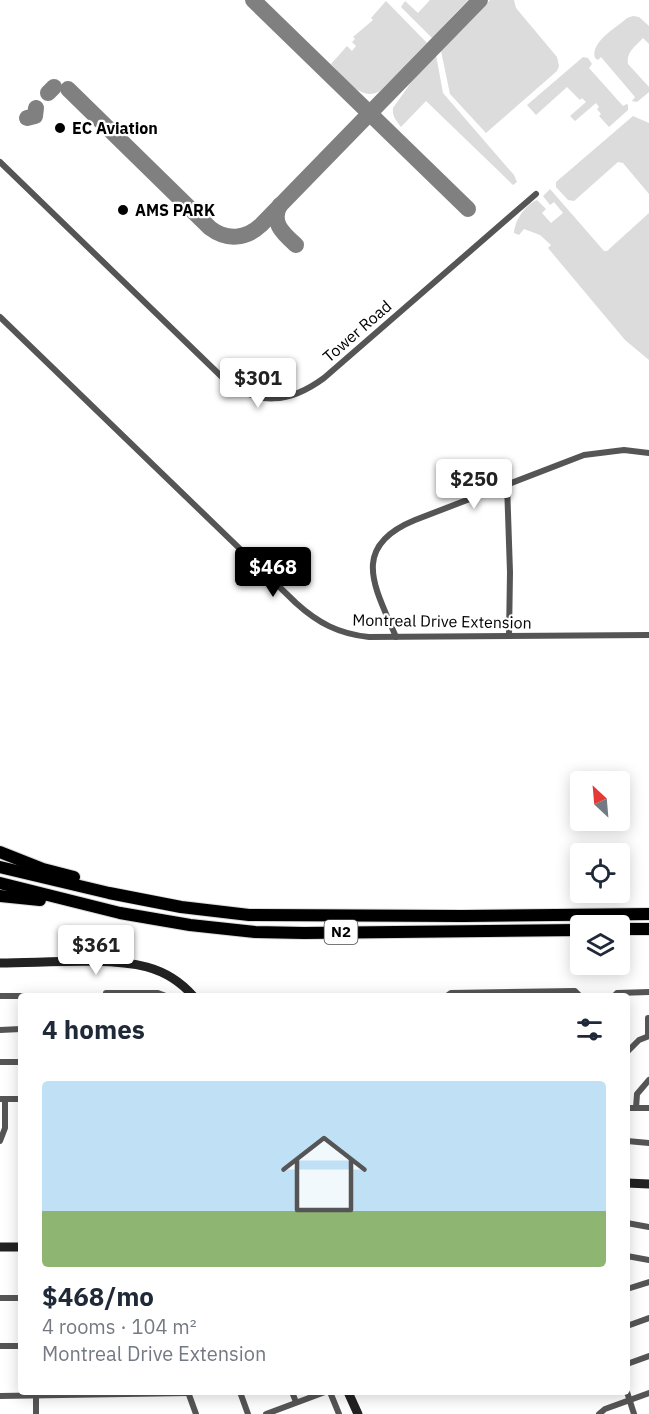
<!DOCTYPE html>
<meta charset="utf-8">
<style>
body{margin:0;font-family:"IBM Plex Sans",sans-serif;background:#f2f2f3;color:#1f2937;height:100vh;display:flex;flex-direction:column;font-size:22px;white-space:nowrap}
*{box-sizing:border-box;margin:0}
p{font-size:20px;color:#747a83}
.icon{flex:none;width:33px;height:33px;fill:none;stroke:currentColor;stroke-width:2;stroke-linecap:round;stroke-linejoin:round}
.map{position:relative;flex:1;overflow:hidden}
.sheet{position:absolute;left:18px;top:993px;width:612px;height:402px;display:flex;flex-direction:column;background:#fff;border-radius:6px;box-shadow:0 3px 15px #0003}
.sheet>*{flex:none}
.needle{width:39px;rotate:334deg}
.tools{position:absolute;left:570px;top:771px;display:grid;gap:12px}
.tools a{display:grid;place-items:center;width:60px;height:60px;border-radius:6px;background:#fff;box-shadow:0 3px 15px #0003;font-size:30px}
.price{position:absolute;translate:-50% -51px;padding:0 14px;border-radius:6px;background:#fff;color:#222;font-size:20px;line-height:39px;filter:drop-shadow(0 2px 3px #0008)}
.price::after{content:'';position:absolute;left:50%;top:36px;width:18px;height:14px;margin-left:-9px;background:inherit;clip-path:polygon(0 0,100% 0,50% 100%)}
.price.selected{background:#000;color:#fff}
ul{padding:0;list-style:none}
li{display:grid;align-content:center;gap:12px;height:318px;padding:0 24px}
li+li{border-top:2px solid #e0e1e3}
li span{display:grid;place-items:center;height:186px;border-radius:6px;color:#555}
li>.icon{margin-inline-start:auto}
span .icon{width:108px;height:108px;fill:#fffc;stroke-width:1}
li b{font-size:26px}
h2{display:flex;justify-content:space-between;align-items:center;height:72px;padding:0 24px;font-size:26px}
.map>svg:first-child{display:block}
</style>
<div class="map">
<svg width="649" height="1414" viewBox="0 0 649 1414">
<rect width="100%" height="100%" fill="#fff"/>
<g fill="#dcdcdc">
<polygon points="430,0 468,0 432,38 401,7 405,1 418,13"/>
<polygon points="490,0 514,0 516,8 557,57 559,66 557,71 486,133 450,94 441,51"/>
<path d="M 386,1 L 427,43 L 380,91 C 361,103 343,76 331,64 L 347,46 L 352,51 L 356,46 L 352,42 L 355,39 L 353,37 L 373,20 L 371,18 Z"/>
<path d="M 633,16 L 639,17 L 649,26 L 649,44 L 643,38 C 636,46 626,52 628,64 L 649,87 L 649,92 L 637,102 L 632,101 L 635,97 L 601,57 L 598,60 L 595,58 C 590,42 616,28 627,18 Z"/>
<path d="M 436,55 L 443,93 L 514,175 L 517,182 L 513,185 L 426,101 L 401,127 C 396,120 392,116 393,108 L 412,81 Z"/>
<polygon points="583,57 588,58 592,64 589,68 623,106 627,104 628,105 628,110 609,127 599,116 601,114 597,109 599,107 596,103 575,121 570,116 586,102 582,98 580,100 567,87 536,115 527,105"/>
<polygon points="633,116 649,123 649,194 623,163 618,162 574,201 568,200 556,187 556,182"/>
<path d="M 550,189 L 604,251 L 607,251 L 649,213 L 649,360 L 625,340 L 548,248 L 551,245 L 540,235 L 524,229 L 519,235 L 514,233 C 515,220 525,205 537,200 L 546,209 L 542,213 L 551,223 L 563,213 L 554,202 L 550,205 L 543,196 Z"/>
</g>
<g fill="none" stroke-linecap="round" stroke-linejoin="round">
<g stroke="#808080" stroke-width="16">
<polyline points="253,0 468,209"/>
<path d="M 68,89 L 210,228 C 227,241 246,239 261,225 L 480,0"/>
<polyline points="48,93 54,87"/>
<polyline points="27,118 35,116 36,108"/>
<path d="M 280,205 C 270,223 284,234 296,245"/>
</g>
<g stroke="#dbdbdb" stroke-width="14">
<g id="highway">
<polyline points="0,852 43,869 74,877"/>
<polyline points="0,867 109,893 181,907 249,915 463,916 649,914"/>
<polyline points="0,883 120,913 190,925 255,932 304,933 580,930"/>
<polyline points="0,896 40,900"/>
<polyline points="620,929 649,929"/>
</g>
</g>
<g stroke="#555" stroke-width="6">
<path d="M 0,162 L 224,379 C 258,407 290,403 324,378 L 536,194"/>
<path d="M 0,317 L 296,603 C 318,623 339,634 369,637 L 649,635"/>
<polyline points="507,484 510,572 509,636"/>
<path d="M 396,637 C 375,587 349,547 415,520 L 584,455 L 624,450 L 649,453"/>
<polyline points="106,993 158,993 166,996"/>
<polyline points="0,996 21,996"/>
<polyline points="24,996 69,996"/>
<polyline points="447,996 451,993 575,991 580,996"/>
<polyline points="614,996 617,993 649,992"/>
<polyline points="648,1018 648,1036"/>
<polyline points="0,1030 21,1029"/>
<polyline points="627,1052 639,1040 649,1036"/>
<polyline points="0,1062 21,1062"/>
<polyline points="0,1099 21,1099"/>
<polyline points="627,1108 649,1108"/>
<polyline points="636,1108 637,1094 649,1080"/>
<polyline points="0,1141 5,1128 5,1099"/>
<polyline points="627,1141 649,1143"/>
<polyline points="627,1223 649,1227"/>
<polyline points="627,1256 649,1260"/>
<polyline points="627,1289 649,1282"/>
<polyline points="0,1298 21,1298"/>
<polyline points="627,1326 649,1318"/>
<polyline points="0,1346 21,1346"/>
<polyline points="627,1364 649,1356"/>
<polyline points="188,1392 196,1414"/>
<polyline points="240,1392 248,1414"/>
<polyline points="292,1392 296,1402"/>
<polyline points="330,1392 339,1414"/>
<polyline points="627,1392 634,1414"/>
<polyline points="36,1393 36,1414"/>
<polyline points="0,1396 189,1393"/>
<polyline points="266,1414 325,1392"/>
<polyline points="599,1414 605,1409 649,1393"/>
</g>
<g stroke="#222" stroke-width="9">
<path d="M 0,963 C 43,963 107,957 147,967 C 165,972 181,982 193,996"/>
<polyline points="627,1183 649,1184"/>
<polyline points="0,1247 21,1247"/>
<polyline points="348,1392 358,1414"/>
</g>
<use href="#highway" stroke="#000" stroke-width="12"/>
</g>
<g fill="#000" stroke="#fff" stroke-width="2">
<circle cx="60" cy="128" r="6"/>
<circle cx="123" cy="210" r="6"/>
</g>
<g text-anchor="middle" stroke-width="4.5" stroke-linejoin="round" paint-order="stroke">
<rect fill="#fff" stroke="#4c4c4c" stroke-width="1.5" x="324.5" y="920" width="33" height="24" rx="4.5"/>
<g font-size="15" font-weight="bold" fill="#000">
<text x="341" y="937">N2</text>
</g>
<g font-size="16" font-weight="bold" fill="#000" stroke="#fff" text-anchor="start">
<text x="72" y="134">EC Aviation</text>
<text x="135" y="216">AMS PARK</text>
</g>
<g font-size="16" fill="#000" stroke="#fff">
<text transform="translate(357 331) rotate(-41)" y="6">Tower Road</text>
<text transform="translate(442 621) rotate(1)" y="6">Montreal Drive Extension</text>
</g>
</g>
</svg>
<div class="tools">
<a><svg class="needle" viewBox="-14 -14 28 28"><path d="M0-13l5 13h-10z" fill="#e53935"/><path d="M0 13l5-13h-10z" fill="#747a83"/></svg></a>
<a><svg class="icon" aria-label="locate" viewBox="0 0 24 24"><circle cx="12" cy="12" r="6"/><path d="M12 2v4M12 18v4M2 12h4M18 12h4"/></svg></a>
<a><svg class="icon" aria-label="layers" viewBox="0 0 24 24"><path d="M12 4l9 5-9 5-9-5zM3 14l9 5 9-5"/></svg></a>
</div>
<b class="price" style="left:258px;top:409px">$301</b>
<b class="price" style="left:474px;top:510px">$250</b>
<b class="price selected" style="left:273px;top:598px">$468</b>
<b class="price" style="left:96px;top:976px">$361</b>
<section class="sheet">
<h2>4 homes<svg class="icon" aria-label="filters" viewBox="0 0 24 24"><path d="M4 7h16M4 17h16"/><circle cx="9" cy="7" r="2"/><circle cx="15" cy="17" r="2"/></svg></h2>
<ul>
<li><span style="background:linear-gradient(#bfe0f5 70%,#8fb573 0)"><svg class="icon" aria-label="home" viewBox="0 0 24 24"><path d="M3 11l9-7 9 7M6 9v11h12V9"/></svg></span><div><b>$468/mo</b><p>4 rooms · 104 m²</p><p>Montreal Drive Extension</p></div></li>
</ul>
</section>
</div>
